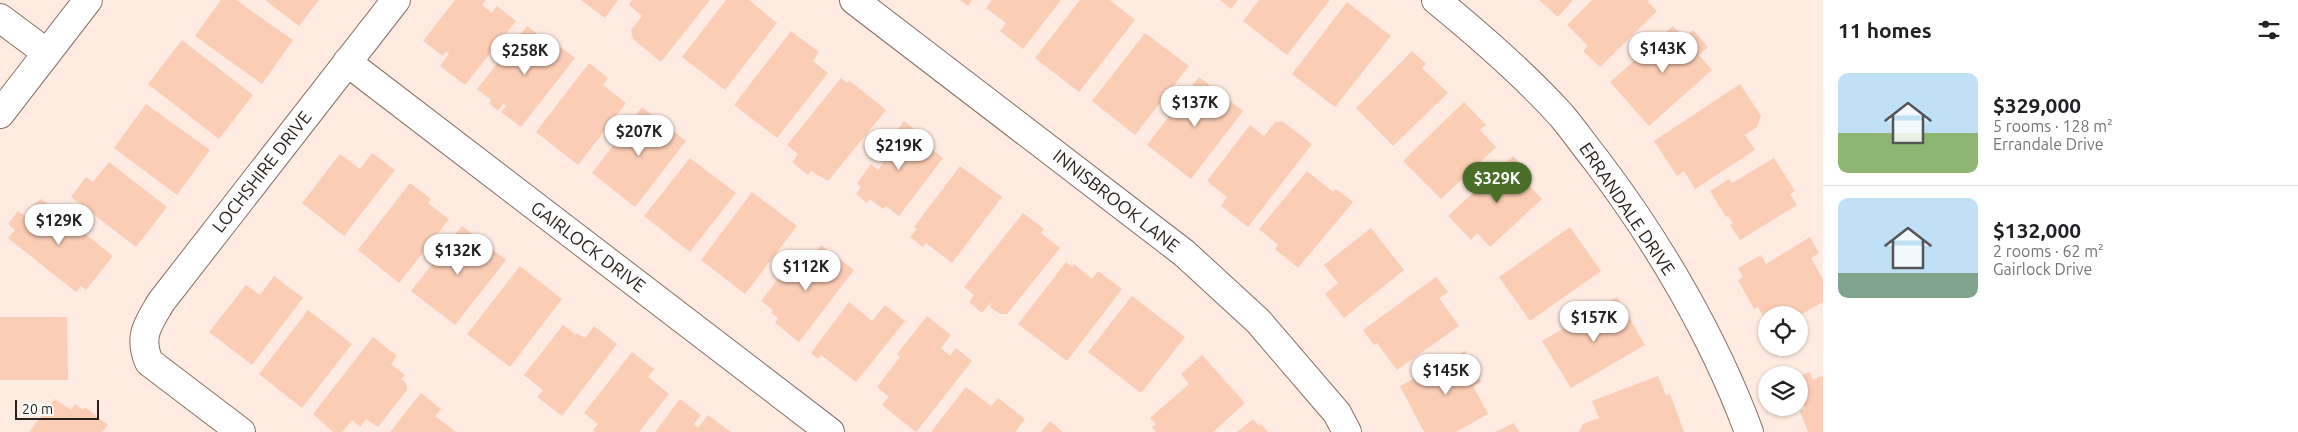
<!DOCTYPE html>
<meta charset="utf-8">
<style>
body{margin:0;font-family:Ubuntu,sans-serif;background:#f2f2f2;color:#202124;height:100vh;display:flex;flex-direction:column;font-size:19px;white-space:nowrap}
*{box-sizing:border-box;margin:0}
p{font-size:16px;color:#757577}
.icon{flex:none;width:28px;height:28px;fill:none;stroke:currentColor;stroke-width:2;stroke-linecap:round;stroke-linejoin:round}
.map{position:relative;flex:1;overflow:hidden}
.details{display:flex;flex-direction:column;background:#fff;width:475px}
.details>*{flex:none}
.controls{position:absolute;left:1758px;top:306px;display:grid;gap:10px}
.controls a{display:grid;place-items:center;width:50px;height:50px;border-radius:50%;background:#fff;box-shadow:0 1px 4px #0004;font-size:25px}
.scale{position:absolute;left:15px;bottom:12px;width:84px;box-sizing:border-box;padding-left:5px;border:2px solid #2a211d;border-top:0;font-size:14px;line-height:18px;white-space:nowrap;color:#2a211d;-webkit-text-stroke:4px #fdfdfd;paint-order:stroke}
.price{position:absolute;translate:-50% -42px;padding:0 11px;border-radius:18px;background:#fff;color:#222;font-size:16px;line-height:32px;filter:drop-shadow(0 1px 2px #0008)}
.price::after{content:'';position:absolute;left:50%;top:30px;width:15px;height:11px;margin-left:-8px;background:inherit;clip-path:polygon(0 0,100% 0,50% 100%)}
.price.on{background:#496e28;color:#fff}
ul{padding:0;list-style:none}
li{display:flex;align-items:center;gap:15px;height:125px;padding:0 15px}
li+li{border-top:1px solid #e0e0e0}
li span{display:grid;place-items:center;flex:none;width:140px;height:100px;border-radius:10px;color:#555}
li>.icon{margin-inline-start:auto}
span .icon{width:60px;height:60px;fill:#fffc;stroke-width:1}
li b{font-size:21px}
h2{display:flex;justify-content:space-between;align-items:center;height:60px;padding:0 15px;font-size:21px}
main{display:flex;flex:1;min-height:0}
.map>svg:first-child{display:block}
</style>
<main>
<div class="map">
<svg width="1823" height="432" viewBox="0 0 1823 432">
<rect width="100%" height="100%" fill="#ffebe1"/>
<g fill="#fbcdb5">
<polygon points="221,0 236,0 293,40 262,84 195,36"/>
<polygon points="265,0 319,0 299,26"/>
<polygon points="455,0 486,0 482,5 492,13 497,6 516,21 465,85 440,66 449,54 446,51 443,56 423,41"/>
<polygon points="581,0 618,0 605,18"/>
<polygon points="632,0 710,0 661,62 633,39 631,30 642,16 629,5"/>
<polygon points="726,0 749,0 777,23 725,90 682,57"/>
<polygon points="960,0 972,0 968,6"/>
<polygon points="992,0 1061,0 1023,49 1000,31 1006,23 986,8"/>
<polygon points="1080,0 1110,0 1135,20 1079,92 1035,58"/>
<polygon points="1220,0 1238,0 1231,9"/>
<polygon points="1259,0 1330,0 1287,55 1243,21"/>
<polygon points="1539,0 1573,0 1558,17"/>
<polygon points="1592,0 1649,0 1648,2 1657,11 1600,67 1583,51 1588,46 1567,25"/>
<polygon points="1347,2 1391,36 1335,107 1292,74"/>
<polygon points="527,26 545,40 543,42 547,45 551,40 575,58 521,127 501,112 506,106 503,104 498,111 489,103 491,100 477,89"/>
<polygon points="1673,26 1684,38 1693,30 1708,47 1699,55 1712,70 1649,126 1610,82"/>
<polygon points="791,31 819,52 813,61 828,73 777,138 734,105"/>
<polygon points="1145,33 1189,66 1135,135 1092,101"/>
<polygon points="182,40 253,95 219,139 148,84"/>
<polygon points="1412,51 1426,64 1422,68 1448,93 1393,146 1356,108"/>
<polygon points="589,63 608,78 603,85 626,103 578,165 536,132"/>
<polygon points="1199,77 1243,111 1191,179 1147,145"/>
<polygon points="841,78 847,83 849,80 886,110 828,181 811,171 808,175 792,162 798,154 787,145"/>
<polygon points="1740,84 1761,116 1757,127 1745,135 1755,150 1695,189 1684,171 1677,176 1654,141"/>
<polygon points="1464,102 1486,125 1480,130 1496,147 1441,199 1403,161"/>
<polygon points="146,104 210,150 177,195 114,148"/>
<polygon points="642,107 686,141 635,207 592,173"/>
<polygon points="904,121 925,138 922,142 943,158 899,216 886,206 883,209 870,199 867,203 856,194 861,187 857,183 871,164 878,170 884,162 877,156"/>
<polygon points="1282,121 1312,144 1248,227 1221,206 1227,197 1207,181 1250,125 1264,136 1275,122"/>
<polygon points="372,153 395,170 344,236 302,203 340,154 360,169"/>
<polygon points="1513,156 1532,176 1526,182 1542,199 1490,247 1477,233 1471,240 1448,216"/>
<polygon points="690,158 736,193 690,252 644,216"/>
<polygon points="1774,158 1795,191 1790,194 1797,205 1740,240 1730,225 1733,224 1728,216 1726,217 1710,191 1729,179 1732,183"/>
<polygon points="109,162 167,207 136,247 71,197 86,177 93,182"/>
<polygon points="960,166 1002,197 952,263 926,243 923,247 910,237 917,229 914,227"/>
<polygon points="1307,171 1333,192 1336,189 1353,202 1298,268 1275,249 1278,245 1259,229"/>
<polygon points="410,183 431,199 428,203 449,219 399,283 358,250"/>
<polygon points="752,192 797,226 745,294 701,260"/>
<polygon points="41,199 113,256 86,290 81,286 76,292 8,238 15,230 8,224 18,211 27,218 29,214 28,209"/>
<polygon points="1023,213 1044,229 1041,233 1060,248 1007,314 1000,314 990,307 991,302 982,313 969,302 974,295 964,287"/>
<polygon points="462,226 506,260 455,325 411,291"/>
<polygon points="1570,227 1601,271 1530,321 1499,277"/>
<polygon points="1371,228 1404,270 1344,318 1325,294 1338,283 1324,265"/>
<polygon points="1810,237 1819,253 1811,258 1823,279 1823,302 1800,315 1766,315 1766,322 1758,307 1754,309 1738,280 1743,277 1738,268 1761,255 1766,264"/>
<polygon points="821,245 854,270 799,342 775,323 778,318 771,313 773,310 761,301 789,265 801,274"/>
<polygon points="1066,262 1072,267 1074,264 1092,279 1098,271 1122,289 1067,361 1018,324"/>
<polygon points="520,266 562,299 510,367 467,334"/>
<polygon points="274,276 303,298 252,365 209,332 246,285 260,295"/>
<polygon points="1436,277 1448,292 1439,298 1459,326 1397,370 1377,343 1374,345 1363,330"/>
<polygon points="1132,296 1185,337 1141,393 1088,352"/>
<polygon points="1617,297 1645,345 1571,388 1542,341"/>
<polygon points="849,302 872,321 885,305 905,321 856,382 821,355 818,359 811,353"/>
<polygon points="308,310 352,344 302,408 259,374"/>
<polygon points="927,316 951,335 941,348 950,356 956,348 972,361 916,432 882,405 889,397 877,387 900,357 897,354"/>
<polygon points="0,317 67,317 68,380 0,380"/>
<polygon points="563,325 576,335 577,333 585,338 594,326 617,344 562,416 537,397 543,390 524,375"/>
<polygon points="373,337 397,356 391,364 405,375 402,379 406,383 407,390 378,427 366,419 360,427 352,420 342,432 333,432 313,414"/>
<polygon points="1465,351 1481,382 1473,386 1488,414 1456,432 1424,432 1400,386"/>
<polygon points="632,352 654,369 648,377 669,394 639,432 595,432 593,430 598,424 584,413"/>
<polygon points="1202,355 1245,403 1213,432 1156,432 1152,427 1156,424 1150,418 1189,384 1181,374"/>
<polygon points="1810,372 1813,380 1821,376 1822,378 1823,376 1823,432 1808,432 1800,411 1805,409 1799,394 1799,376"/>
<polygon points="1658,376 1666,395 1670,394 1684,432 1579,432 1583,424 1599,418 1592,401"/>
<polygon points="966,387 991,406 998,398 1025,419 1015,432 931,432"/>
<polygon points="421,393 441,409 435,416 456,432 390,432"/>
<polygon points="55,399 71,410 75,404 83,410 85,407 108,425 102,432 29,432"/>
<polygon points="680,399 701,415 694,424 698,428 708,415 731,432 655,432"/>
<polygon points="1253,419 1259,426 1261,424 1268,432 1237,432"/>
<polygon points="1050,421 1063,432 1041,432"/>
<polygon points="1514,423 1519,432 1495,432"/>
</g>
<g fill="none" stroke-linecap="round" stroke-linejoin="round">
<g stroke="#857064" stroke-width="30">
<g id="minor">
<polyline points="854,0 1184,253 1258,321 1337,413 1347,432"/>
<path d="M 1436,0 C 1480,36 1523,73 1561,115 C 1573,129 1584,145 1596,160 C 1657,240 1714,337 1749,432"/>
<polyline points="0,18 47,53"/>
<polyline points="347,62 830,432"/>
<polyline points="0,114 88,0"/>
<path d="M 241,432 L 149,362 C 138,336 148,324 161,302 L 396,0"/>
</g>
</g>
<use href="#minor" stroke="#fff" stroke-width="28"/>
</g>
<g text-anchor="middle" stroke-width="4" stroke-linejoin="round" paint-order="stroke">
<g font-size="18" fill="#2a211d" stroke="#fdfdfd">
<text transform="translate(262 172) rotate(-52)" y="6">LOCHSHIRE DRIVE</text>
<text transform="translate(1116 201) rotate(38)" y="6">INNISBROOK LANE</text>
<text transform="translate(1627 209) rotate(56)" y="6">ERRANDALE DRIVE</text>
<text transform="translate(588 247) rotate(37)" y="6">GAIRLOCK DRIVE</text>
</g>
</g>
</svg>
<div class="controls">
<a><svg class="icon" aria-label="locate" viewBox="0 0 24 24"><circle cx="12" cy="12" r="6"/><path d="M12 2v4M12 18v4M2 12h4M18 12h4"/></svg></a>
<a><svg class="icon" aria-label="layers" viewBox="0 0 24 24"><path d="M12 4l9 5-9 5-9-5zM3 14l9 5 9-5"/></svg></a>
</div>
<div class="scale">20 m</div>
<b class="price" style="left:1663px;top:74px">$143K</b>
<b class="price" style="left:525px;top:76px">$258K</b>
<b class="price" style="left:1195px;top:128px">$137K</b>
<b class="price" style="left:639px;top:157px">$207K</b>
<b class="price" style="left:899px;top:171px">$219K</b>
<b class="price on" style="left:1497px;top:204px">$329K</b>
<b class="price" style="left:59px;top:246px">$129K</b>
<b class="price" style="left:458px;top:276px">$132K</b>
<b class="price" style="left:806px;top:292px">$112K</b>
<b class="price" style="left:1594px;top:343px">$157K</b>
<b class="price" style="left:1446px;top:396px">$145K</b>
</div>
<section class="details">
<h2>11 homes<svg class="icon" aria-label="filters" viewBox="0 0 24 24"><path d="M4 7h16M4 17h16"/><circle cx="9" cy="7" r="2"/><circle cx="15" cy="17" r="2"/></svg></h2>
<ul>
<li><span style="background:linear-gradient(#bfe0f5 60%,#8fb573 0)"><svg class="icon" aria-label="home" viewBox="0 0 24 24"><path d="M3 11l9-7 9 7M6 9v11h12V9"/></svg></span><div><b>$329,000</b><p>5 rooms · 128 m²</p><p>Errandale Drive</p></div></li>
<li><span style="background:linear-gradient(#bfe0f5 75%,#7fa58c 0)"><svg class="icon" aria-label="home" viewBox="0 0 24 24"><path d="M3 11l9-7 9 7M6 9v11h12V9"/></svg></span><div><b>$132,000</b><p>2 rooms · 62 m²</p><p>Gairlock Drive</p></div></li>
</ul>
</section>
</main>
